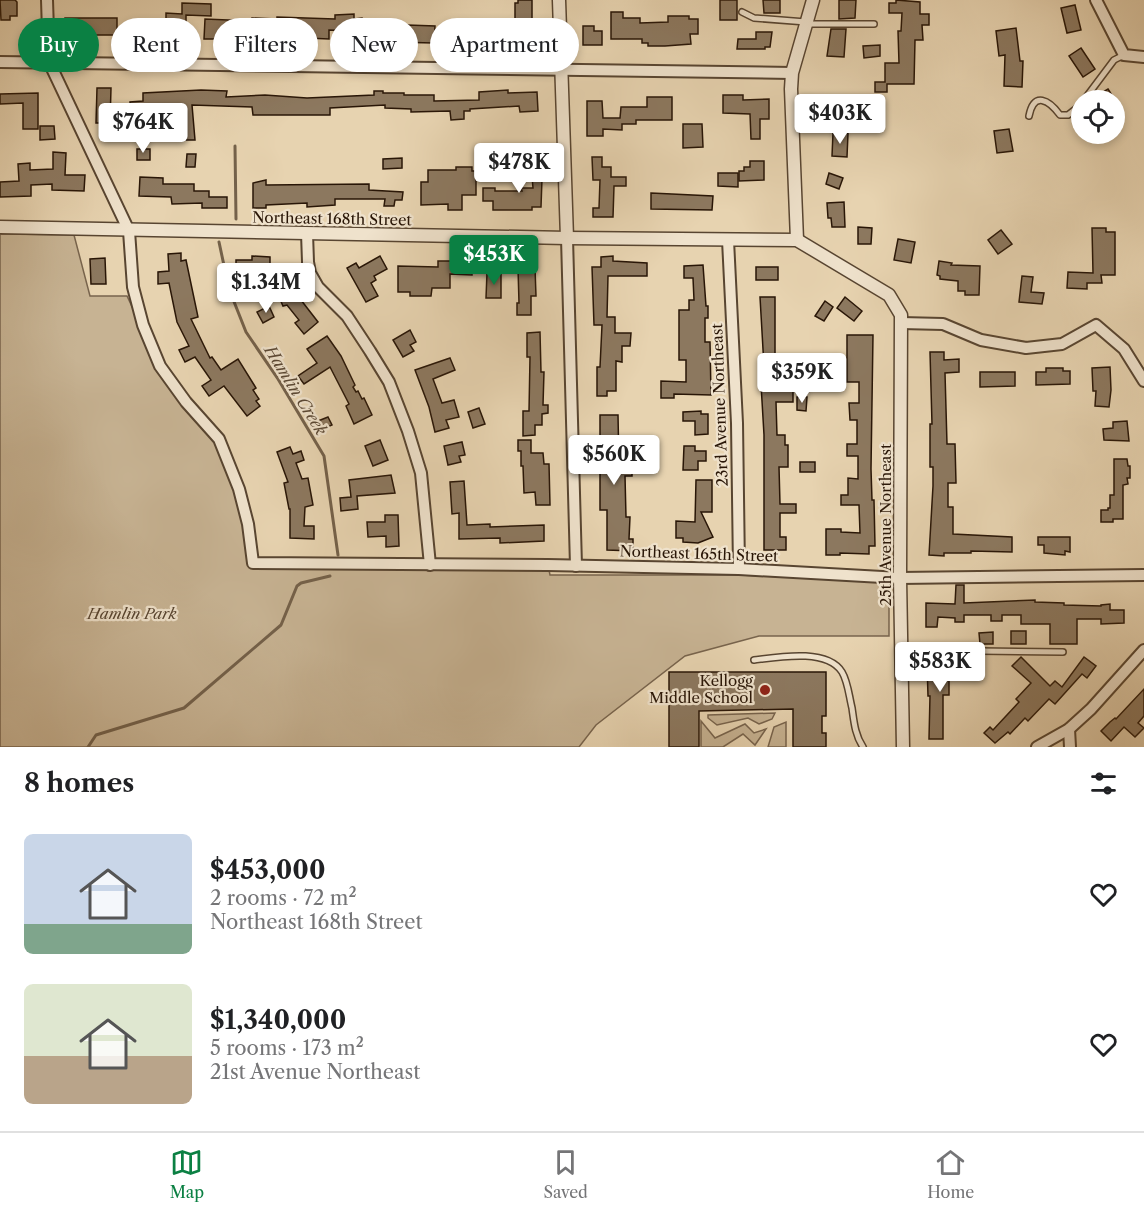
<!DOCTYPE html>
<meta charset="utf-8">
<style>
body{margin:0;font-family:"Libre Caslon Text",serif;background:#f6f6f6;color:#202124;height:100vh;display:flex;flex-direction:column;font-size:22px;white-space:nowrap}
*{box-sizing:border-box;margin:0}
p{font-size:20px;color:#757577}
.icon{flex:none;width:33px;height:33px;fill:none;stroke:currentColor;stroke-width:2;stroke-linecap:round;stroke-linejoin:round}
.map{position:relative;height:747px;overflow:hidden}
.drawer{display:flex;flex-direction:column;background:#fff;flex:1}
.drawer>*{flex:none}
.banner{position:absolute;left:18px;top:18px;width:600px;height:54px;display:flex;gap:12px}
.buttons{position:absolute;left:1071px;top:90px;display:grid;gap:12px}
.buttons a{display:grid;place-items:center;width:54px;height:54px;border-radius:50%;background:#fff;box-shadow:0 3px 9px #0003;font-size:30px}
.price{position:absolute;translate:-50% -51px;padding:0 14px;border-radius:6px;background:#fff;color:#222;font-size:20px;line-height:39px;filter:drop-shadow(0 2px 3px #0008)}
.price::after{content:'';position:absolute;left:50%;top:36px;width:18px;height:14px;margin-left:-9px;background:inherit;clip-path:polygon(0 0,100% 0,50% 100%)}
.price.selected{background:#0b8043;color:#fff}
ul{padding:0;list-style:none}
li{display:flex;align-items:center;gap:18px;height:150px;padding:0 24px}
li span{display:grid;place-items:center;flex:none;width:168px;height:120px;border-radius:9px;color:#555}
li>.icon{margin-inline-start:auto}
span .icon{width:72px;height:72px;fill:#fffc;stroke-width:1}
li b{font-size:26px}
h2{display:flex;justify-content:space-between;align-items:center;height:72px;padding:0 24px;font-size:26px}
.tag{padding:0 21px;border-radius:27px;background:#fff;box-shadow:0 3px 9px #0003;font-size:21px;line-height:54px}
.tag.selected{background:#0b8043;color:#fff}
.tabs{display:flex;justify-content:space-around;align-items:center;height:84px;border-top:2px solid #e0e0e0;background:#fff;font-size:16px;color:#757577}
.tabs a{display:grid;justify-items:center;gap:3px}
.tabs .selected{color:#0b8043}
.map>svg:first-child{display:block}
</style>
<div class="map">
<svg width="1144" height="747" viewBox="0 0 1144 747">
<rect width="100%" height="100%" fill="#e7d3b0"/>
<filter id="stains"><feTurbulence type="fractalNoise" baseFrequency=".00333" numOctaves="4"/><feColorMatrix values="0 0 0 0 .2 0 0 0 0 .09 0 0 0 0 .02 0 0 0 .5 -.17"/></filter>
<radialGradient id="worn" r=".72"><stop offset=".6" stop-color="#630" stop-opacity="0"/><stop offset="1" stop-color="#630" stop-opacity=".3"/></radialGradient>
<g fill="#c7b393" stroke="#78644d" stroke-width="1.5">
<polygon points="0,234 74,235 90,296 127,296 160,366 221,443 255,563 548,565 550,575 739,575 889,581 889,636 759,636 685,656 596,725 579,747 0,747"/>
<polygon points="775,713 772,719 759,724 748,718 717,725 708,718 708,715"/>
<polygon points="701,721 715,738 745,724 754,733 766,729 755,745 743,734 723,747 701,747"/>
<polygon points="786,722 786,747 768,747 774,727"/>
</g>
<g fill="none" stroke-linecap="round" stroke-linejoin="round">
<g stroke="#74614a" stroke-width="3">
<polyline points="235,146 236,219"/>
<polyline points="219,242 229,289 246,332 278,379 324,456 338,555"/>
<polyline points="88,747 96,735 184,708 281,625 297,586 301,583 330,576"/>
</g>
</g>
<g fill="#8c785f" stroke="#291607" stroke-width="1.5">
<polygon points="0,0 15,0 17,2 17,16 10,16 10,20 1,20"/>
<polygon points="518,0 532,0 532,45 519,44 519,33 469,34 469,41 451,40 452,24 485,26 485,21 515,21 515,3 518,3"/>
<rect x="720" y="0" width="17" height="20"/>
<polygon points="763,0 780,0 780,13 764,13"/>
<polygon points="839,0 856,0 855,18 839,19"/>
<polygon points="896,0 920,2 920,14 929,14 929,25 922,25 923,40 915,40 914,84 887,84 887,92 875,92 875,82 885,82 885,63 899,63 898,31 901,31 902,13 889,13 889,3 896,3"/>
<polygon points="182,3 211,4 211,16 186,15 186,31 150,30 150,22 166,22 166,13 182,14"/>
<polygon points="1075,5 1081,30 1067,33 1061,8"/>
<polygon points="611,12 623,12 623,18 640,18 640,23 668,22 668,16 689,16 689,19 698,19 698,34 690,34 691,44 665,46 648,46 648,43 642,43 642,39 611,39"/>
<polygon points="354,14 354,19 362,18 363,31 329,30 329,39 260,36 260,37 216,36 216,39 204,39 205,19 252,21 252,18 277,19 277,17 335,19 335,15"/>
<polygon points="65,18 117,18 117,35 80,35 80,38 65,38"/>
<polygon points="407,25 435,26 434,43 391,42 391,39 371,39 370,27"/>
<polygon points="583,26 594,26 594,31 602,31 602,45 583,45"/>
<polygon points="1016,28 1020,61 1023,61 1022,87 1004,86 1005,55 999,56 996,31"/>
<polygon points="831,29 846,29 844,57 827,56"/>
<polygon points="756,32 772,32 770,47 765,47 765,49 737,49 738,39 756,39"/>
<polygon points="880,45 880,56 864,58 863,46"/>
<polygon points="1081,48 1095,69 1083,77 1069,56"/>
<polygon points="97,88 111,88 110,123 96,123"/>
<polygon points="1108,89 1115,100 1090,100 1091,99"/>
<polygon points="201,90 227,91 226,97 265,95 307,98 374,95 374,91 383,91 383,93 404,93 404,95 434,95 434,101 479,100 479,92 508,90 508,93 537,92 538,111 520,112 519,106 470,109 470,111 464,111 464,119 451,120 450,111 411,112 411,109 385,108 385,105 330,108 330,115 253,115 252,107 192,105 195,140 181,140 181,117 167,117 167,115 131,116 130,102 143,101 143,93"/>
<polygon points="38,93 38,129 23,129 23,103 0,104 0,94"/>
<polygon points="723,95 743,95 743,100 769,99 769,119 760,119 760,139 751,139 750,114 723,113"/>
<polygon points="647,97 672,97 672,120 636,120 636,124 622,124 622,130 603,129 603,136 587,136 587,101 602,101 603,118 620,118 621,107 647,107"/>
<polygon points="683,124 702,124 703,147 683,148"/>
<polygon points="40,126 54,126 55,139 40,140"/>
<polygon points="1009,129 1013,151 997,153 994,131"/>
<polygon points="833,133 848,133 847,157 832,156"/>
<rect x="137" y="149" width="13" height="11"/>
<polygon points="53,152 66,153 65,175 85,175 84,191 52,190 52,184 31,185 31,196 0,197 0,182 19,181 18,164 30,163 30,170 53,169"/>
<polygon points="187,154 196,154 195,167 186,167"/>
<polygon points="592,157 602,157 602,167 611,167 611,177 626,177 626,186 614,186 613,217 593,217 593,208 599,208 600,180 593,180"/>
<polygon points="402,158 402,168 383,169 383,159"/>
<polygon points="750,161 764,161 764,180 739,181 739,171 744,171 744,167 750,167"/>
<polygon points="545,163 546,179 542,179 541,207 532,207 532,210 493,210 493,201 483,201 483,188 495,188 495,191 522,191 521,188 533,188 531,164"/>
<polygon points="456,167 472,167 472,171 476,171 476,195 462,195 462,210 448,210 448,204 421,205 421,182 428,182 428,170 456,170"/>
<polygon points="718,173 738,173 738,187 718,186"/>
<polygon points="829,173 843,178 839,189 826,184"/>
<polygon points="140,177 163,178 163,184 194,184 194,191 209,191 209,197 227,197 227,208 202,208 202,203 172,204 171,197 139,196"/>
<polygon points="266,180 266,185 369,184 369,190 403,192 402,200 395,200 394,206 384,206 385,199 335,199 335,205 307,207 307,203 266,205 266,208 253,208 253,183"/>
<polygon points="651,193 713,196 712,210 651,209"/>
<polygon points="844,202 845,227 832,227 831,218 828,218 827,203"/>
<polygon points="858,227 872,228 871,244 858,244"/>
<polygon points="1092,228 1106,228 1106,232 1115,232 1115,275 1101,275 1102,283 1087,283 1087,289 1067,288 1068,272 1093,273"/>
<polygon points="1001,230 1012,244 998,254 988,240"/>
<polygon points="898,239 915,242 911,263 894,260"/>
<polygon points="181,253 181,261 186,260 198,317 191,319 210,358 212,357 221,370 238,359 256,388 253,390 259,399 256,401 260,406 247,416 224,386 209,396 202,386 211,380 195,357 185,362 179,350 189,346 177,322 169,283 158,284 158,272 169,271 168,254"/>
<polygon points="252,256 270,257 270,275 236,276 236,260 252,260"/>
<polygon points="380,256 387,269 374,276 376,280 371,283 378,296 366,302 347,268 356,263 359,268"/>
<polygon points="613,256 613,261 647,263 647,276 608,276 607,317 615,317 615,333 631,333 630,346 622,346 622,362 616,361 616,391 607,391 607,396 597,396 597,367 600,367 602,325 594,325 592,267 601,267 601,257"/>
<polygon points="105,258 106,284 91,284 90,259"/>
<polygon points="438,261 472,261 472,275 450,274 450,288 432,288 431,296 410,296 410,292 398,292 398,266 438,267"/>
<polygon points="939,261 952,263 951,265 980,266 979,295 965,295 965,291 958,291 958,281 940,279 940,276 937,275"/>
<polygon points="703,265 706,306 708,306 708,318 705,318 705,342 710,342 711,395 674,394 674,398 661,398 661,381 686,382 686,360 679,360 679,310 689,310 689,300 694,300 693,278 684,278 684,266"/>
<rect x="756" y="267" width="22" height="13"/>
<polygon points="518,268 535,268 536,296 531,296 531,315 517,315 517,303 519,303"/>
<polygon points="487,273 501,273 501,298 486,298"/>
<polygon points="1022,276 1033,277 1031,292 1044,293 1042,304 1019,302"/>
<polygon points="290,278 301,300 318,322 304,334 295,323 299,320 287,305 283,306 276,290 281,287 279,283"/>
<polygon points="760,297 775,297 775,354 782,354 782,383 793,383 793,402 776,402 777,435 785,435 785,445 788,445 788,467 779,467 780,504 796,504 796,513 780,513 780,537 786,537 786,550 764,550 764,435 761,384 765,384"/>
<polygon points="845,297 862,311 854,321 837,308"/>
<polygon points="825,301 833,307 824,321 815,316"/>
<polygon points="269,306 274,317 263,323 257,312"/>
<polygon points="410,330 416,342 410,345 414,351 403,357 393,340"/>
<polygon points="540,332 541,372 544,372 543,405 548,405 548,413 542,414 542,425 535,425 535,435 523,436 523,411 529,411 530,357 527,357 527,333"/>
<polygon points="847,335 873,335 871,469 872,500 874,500 875,546 869,546 869,554 840,553 840,555 826,555 826,529 841,529 841,532 860,533 859,505 841,505 841,495 848,495 848,478 858,479 858,456 847,456 847,444 857,444 857,420 850,420 849,403 859,403 859,382 847,382"/>
<polygon points="327,336 341,356 355,385 353,387 356,392 358,391 362,399 364,398 372,415 354,424 346,406 349,404 330,367 304,384 298,376 317,363 307,349"/>
<polygon points="930,352 944,352 944,360 959,359 959,372 945,373 947,444 955,444 956,483 948,483 948,507 953,507 953,534 1012,537 1012,552 971,551 971,553 944,553 944,556 929,555 933,486 933,467 930,467 930,424 932,424"/>
<polygon points="450,358 455,370 433,379 442,403 454,400 459,417 446,420 449,428 435,432 429,407 415,370"/>
<polygon points="1110,367 1111,390 1109,407 1095,406 1096,391 1093,391 1092,368"/>
<polygon points="1046,368 1063,368 1063,371 1070,371 1070,384 1036,385 1036,372 1046,372"/>
<polygon points="980,372 1015,372 1015,386 980,387"/>
<polygon points="797,397 807,397 806,411 797,410"/>
<polygon points="479,408 485,424 473,428 468,412"/>
<polygon points="701,411 701,414 708,414 708,434 695,435 695,421 683,421 683,412"/>
<polygon points="600,415 618,415 619,465 632,465 632,476 625,476 626,517 630,517 629,539 633,539 633,551 607,550 607,510 600,510"/>
<polygon points="328,417 332,425 321,430 318,421"/>
<polygon points="1127,421 1129,441 1104,440 1103,429 1113,428 1113,422"/>
<polygon points="380,440 388,460 373,466 365,446"/>
<polygon points="518,440 531,440 531,453 543,453 544,464 549,464 550,505 536,505 535,492 524,493 523,466 521,466 521,451 518,451"/>
<polygon points="462,442 465,455 459,456 461,462 448,465 444,446"/>
<polygon points="684,446 695,446 695,451 706,451 706,461 698,461 698,470 683,470"/>
<polygon points="290,447 293,454 301,451 304,460 296,463 302,479 308,478 313,505 305,507 304,526 314,526 314,539 290,538 290,509 289,509 284,483 288,482 277,452"/>
<polygon points="1114,459 1127,459 1128,466 1130,466 1130,478 1127,478 1128,484 1123,485 1123,519 1113,519 1113,522 1101,522 1101,510 1108,510 1108,508 1110,508 1110,495 1114,495"/>
<rect x="800" y="462" width="15" height="10"/>
<polygon points="391,475 395,493 357,496 358,509 341,511 340,498 351,497 349,480"/>
<polygon points="696,480 712,480 712,512 701,512 713,537 698,543 683,542 683,538 676,538 676,521 695,522"/>
<polygon points="464,481 467,525 490,524 490,527 544,525 544,541 500,543 500,538 459,539 459,513 452,514 450,482"/>
<polygon points="385,515 398,515 399,546 386,547 386,536 368,537 367,522 385,522"/>
<polygon points="1038,537 1070,537 1070,552 1065,551 1065,555 1044,553 1044,545 1038,545"/>
<polygon points="956,585 964,585 964,603 1035,600 1035,602 1064,603 1064,605 1101,606 1101,605 1110,604 1110,610 1124,610 1124,623 1101,624 1101,619 1077,619 1077,644 1050,644 1050,624 1021,624 1021,615 1002,615 1002,621 991,621 991,615 964,615 964,622 955,622 955,618 938,617 937,627 926,627 926,603 955,604"/>
<rect x="1011" y="631" width="15" height="13"/>
<polygon points="993,632 993,644 980,644 979,633"/>
<polygon points="1021,657 1050,686 1055,681 1062,687 1084,657 1096,666 1087,678 1082,674 1055,704 1049,699 1028,721 1025,718 1010,734 1008,732 995,743 984,733 990,727 993,730 1019,702 1016,699 1031,683 1012,666"/>
<polygon points="927,662 942,662 942,665 965,666 964,679 949,678 949,695 943,695 943,739 929,739 930,696 928,696"/>
<polygon points="669,672 826,672 826,716 822,716 822,733 826,733 826,747 793,747 793,709 699,711 699,747 669,747"/>
<polygon points="1144,689 1144,716 1138,723 1144,728 1135,737 1124,727 1111,741 1101,731 1110,722 1115,718 1116,719"/>
</g>
<g fill="none" stroke-linecap="round" stroke-linejoin="round">
<g stroke="#584531" stroke-width="8">
<g id="service">
<polyline points="742,12 754,18 806,22"/>
<polyline points="807,24 874,24"/>
<polyline points="1084,100 1114,60 1124,55"/>
<path d="M 1029,116 C 1034,91 1049,100 1060,115 L 1068,115 L 1082,104"/>
<polyline points="902,650 1063,652"/>
<path d="M 754,660 C 778,657 827,648 842,672 C 848,682 849,696 852,708 C 854,722 855,735 863,747"/>
</g>
</g>
<g stroke="#584531" stroke-width="14">
<g id="minor">
<polyline points="47,0 49,62 129,231 133,287 143,325 160,366 186,402 219,439 239,489 248,524 253,563 548,565 739,569 900,578 1144,575"/>
<polyline points="1096,0 1124,55 1144,57"/>
<polyline points="0,62 792,73"/>
<polyline points="307,233 308,262 310,273 318,287 347,316 370,351 389,382 408,431 421,473 430,565"/>
<polyline points="567,238 576,566"/>
<polyline points="728,240 737,423 739,569"/>
<polyline points="901,323 943,324 981,340 1026,348 1062,344 1096,325 1124,349 1144,381"/>
<polyline points="1069,729 1070,747"/>
<polyline points="1037,747 1069,729 1091,709 1144,650"/>
</g>
</g>
<g stroke="#584531" stroke-width="15">
<g id="tertiary">
<polyline points="559,0 567,238"/>
<polyline points="0,227 567,238 797,240 889,295 901,315 900,578 903,747"/>
<polyline points="797,240 791,89 792,73 813,0"/>
</g>
</g>
<use href="#service" stroke="#efe2cc" stroke-width="5"/>
<use href="#minor" stroke="#efe2cc" stroke-width="10"/>
<use href="#tertiary" stroke="#efe2cc" stroke-width="12"/>
</g>
<circle fill="#8f2418" stroke="#efe2cc" stroke-width="2" cx="765" cy="690" r="6"/>
<g text-anchor="middle" stroke-width="4.5" stroke-linejoin="round" paint-order="stroke">
<g font-size="15" fill="#291607" stroke="#efe2cc">
<text transform="translate(332 219) rotate(1)" y="5">Northeast 168th Street</text>
<text transform="translate(720 405) rotate(-92)" y="5">23rd Avenue Northeast</text>
<text transform="translate(886 525) rotate(-90)" y="5">25th Avenue Northeast</text>
<text transform="translate(699 554) rotate(2)" y="5">Northeast 165th Street</text>
</g>
<g font-size="15" font-style="italic" fill="#584531" stroke="#efe2cc">
<text x="132" y="619">Hamlin Park</text>
</g>
<g font-size="15" fill="#291607" stroke="#efe2cc" text-anchor="end">
<text x="753" y="686">Kellogg<tspan x="753" dy="17">Middle School</tspan></text>
</g>
<g font-size="16" font-style="italic" fill="#5b4834" stroke="#efe2cc">
<text transform="translate(296 390) rotate(58)" y="6">Hamlin Creek</text>
</g>
</g>
<rect width="100%" height="100%" filter="url(#stains)"/>
<rect width="100%" height="100%" fill="url(#worn)"/>
</svg>
<div class="buttons">
<a><svg class="icon" aria-label="locate" viewBox="0 0 24 24"><circle cx="12" cy="12" r="6"/><path d="M12 2v4M12 18v4M2 12h4M18 12h4"/></svg></a>
</div>
<b class="price" style="left:840px;top:145px">$403K</b>
<b class="price" style="left:143px;top:154px">$764K</b>
<b class="price" style="left:519px;top:194px">$478K</b>
<b class="price selected" style="left:494px;top:286px">$453K</b>
<b class="price" style="left:266px;top:314px">$1.34M</b>
<b class="price" style="left:802px;top:404px">$359K</b>
<b class="price" style="left:614px;top:486px">$560K</b>
<b class="price" style="left:940px;top:693px">$583K</b>
<div class="banner">
<a class="tag selected">Buy</a>
<a class="tag">Rent</a>
<a class="tag">Filters</a>
<a class="tag">New</a>
<a class="tag">Apartment</a>
</div>
</div>
<section class="drawer">
<h2>8 homes<svg class="icon" aria-label="filters" viewBox="0 0 24 24"><path d="M4 7h16M4 17h16"/><circle cx="9" cy="7" r="2"/><circle cx="15" cy="17" r="2"/></svg></h2>
<ul>
<li><span style="background:linear-gradient(#c9d6e8 75%,#7fa58c 0)"><svg class="icon" aria-label="home" viewBox="0 0 24 24"><path d="M3 11l9-7 9 7M6 9v11h12V9"/></svg></span><div><b>$453,000</b><p>2 rooms · 72 m²</p><p>Northeast 168th Street</p></div><svg class="icon" aria-label="heart" viewBox="0 0 24 24"><path d="M12 20l-8-8c-3-5 5-10 8-4 3-6 11-1 8 4z"/></svg></li>
<li><span style="background:linear-gradient(#dfe7d0 60%,#b9a48a 0)"><svg class="icon" aria-label="home" viewBox="0 0 24 24"><path d="M3 11l9-7 9 7M6 9v11h12V9"/></svg></span><div><b>$1,340,000</b><p>5 rooms · 173 m²</p><p>21st Avenue Northeast</p></div><svg class="icon" aria-label="heart" viewBox="0 0 24 24"><path d="M12 20l-8-8c-3-5 5-10 8-4 3-6 11-1 8 4z"/></svg></li>
</ul>
</section>
<nav class="tabs">
<a class="selected"><svg class="icon" aria-label="map" viewBox="0 0 24 24"><path d="M3 6l6-2 6 2 6-2v14l-6 2-6-2-6 2zM9 4v14M15 6v14"/></svg>Map</a>
<a><svg class="icon" aria-label="saved" viewBox="0 0 24 24"><path d="M7 4h10v16l-5-4-5 4z"/></svg>Saved</a>
<a><svg class="icon" aria-label="home" viewBox="0 0 24 24"><path d="M3 11l9-7 9 7M6 9v11h12V9"/></svg>Home</a>
</nav>
